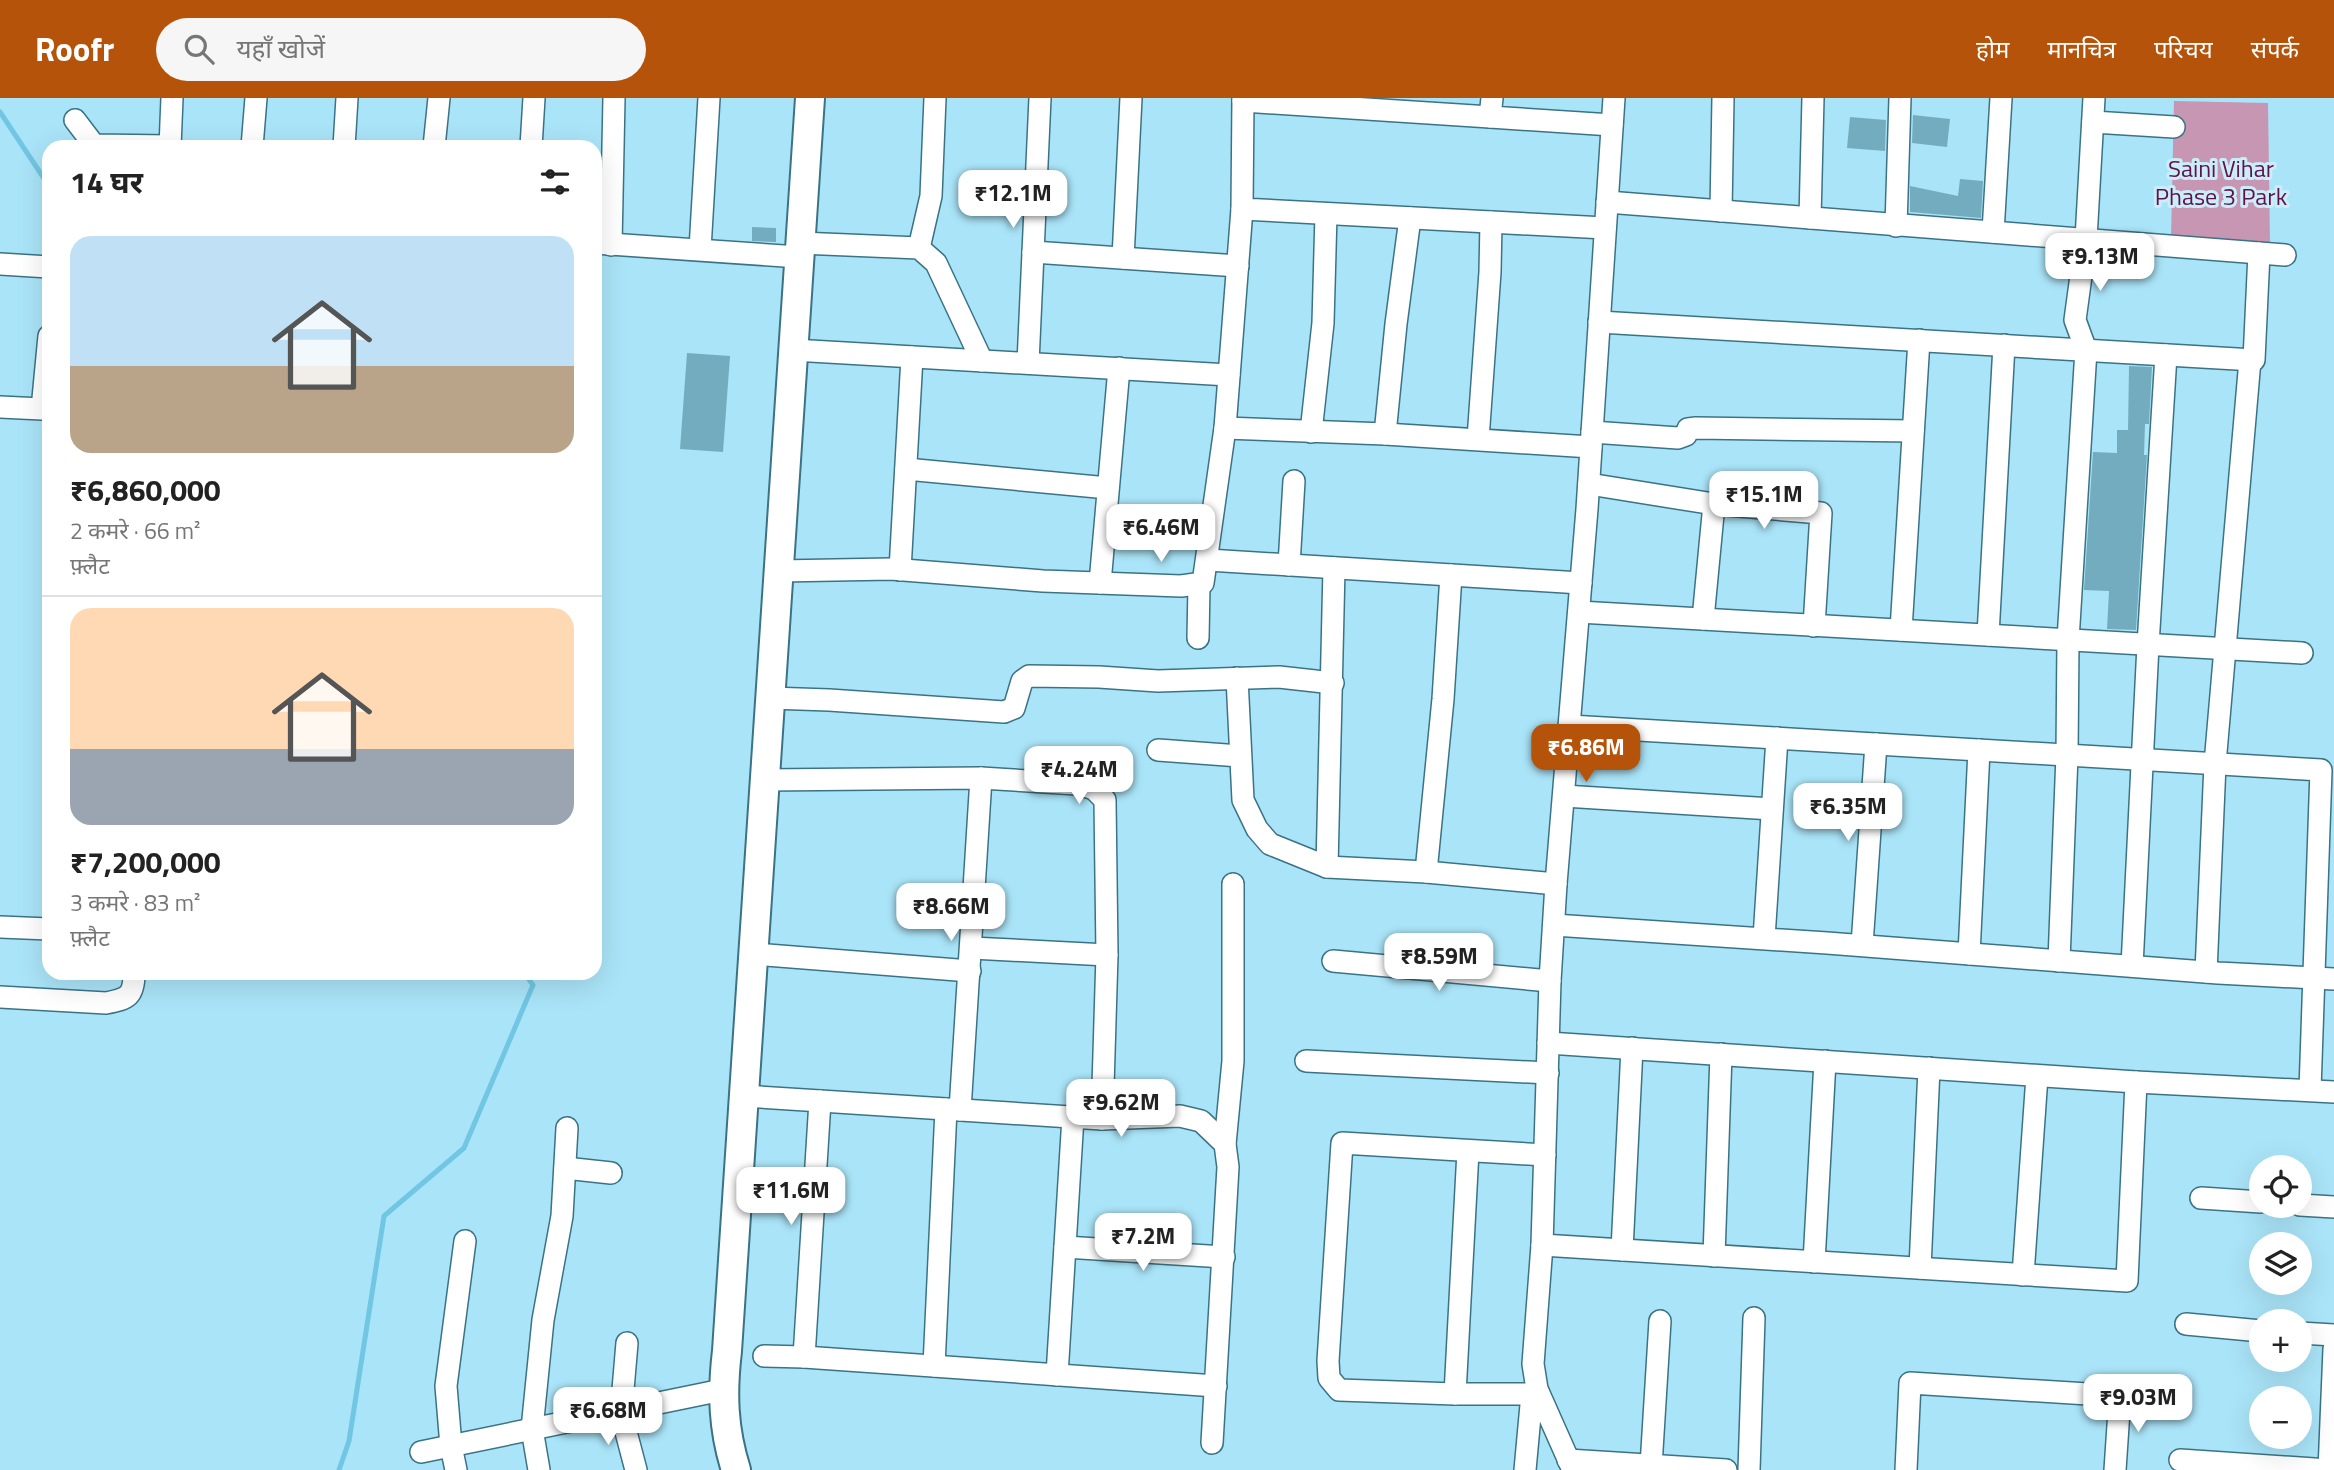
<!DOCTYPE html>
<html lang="hi">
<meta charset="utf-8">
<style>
body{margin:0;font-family:"Titillium Web","Noto Sans Devanagari",sans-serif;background:#f6f6f6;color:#222;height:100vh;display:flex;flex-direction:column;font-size:26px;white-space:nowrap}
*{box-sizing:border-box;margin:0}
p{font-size:23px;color:#767676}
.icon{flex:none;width:38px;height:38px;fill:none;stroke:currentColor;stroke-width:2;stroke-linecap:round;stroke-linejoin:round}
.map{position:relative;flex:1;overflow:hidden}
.side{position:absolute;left:42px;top:42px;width:560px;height:840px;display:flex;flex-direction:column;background:#fff;border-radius:21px;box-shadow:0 7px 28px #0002}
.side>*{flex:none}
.controls{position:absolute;left:2249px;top:1057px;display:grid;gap:14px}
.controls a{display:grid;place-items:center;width:63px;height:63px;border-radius:50%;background:#fff;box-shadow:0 7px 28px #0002;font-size:35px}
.price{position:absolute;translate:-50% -60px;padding:0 16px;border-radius:14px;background:#fff;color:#222;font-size:23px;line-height:46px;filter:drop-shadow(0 2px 4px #0008)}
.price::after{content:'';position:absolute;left:50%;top:42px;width:21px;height:16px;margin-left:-10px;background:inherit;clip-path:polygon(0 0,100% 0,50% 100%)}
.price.active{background:#b45309;color:#fff}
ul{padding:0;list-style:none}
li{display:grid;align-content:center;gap:14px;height:371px;padding:0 28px}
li+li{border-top:2px solid #e0e0e0}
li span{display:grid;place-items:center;height:217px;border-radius:21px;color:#555}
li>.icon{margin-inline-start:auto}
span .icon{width:126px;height:126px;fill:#fffc;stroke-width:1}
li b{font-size:30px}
h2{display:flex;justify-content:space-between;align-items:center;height:84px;padding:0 28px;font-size:30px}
header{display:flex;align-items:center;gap:42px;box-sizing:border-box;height:98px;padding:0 35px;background:#b45309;color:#fff}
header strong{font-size:33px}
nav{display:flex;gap:38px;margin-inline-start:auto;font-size:24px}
.search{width:490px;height:63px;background:#f6f6f6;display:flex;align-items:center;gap:18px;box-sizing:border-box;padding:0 24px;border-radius:38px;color:#767676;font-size:26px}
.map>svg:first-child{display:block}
</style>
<header>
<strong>Roofr</strong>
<div class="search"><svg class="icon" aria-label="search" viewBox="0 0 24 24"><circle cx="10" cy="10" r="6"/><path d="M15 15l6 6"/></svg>यहाँ खोजें</div>
<nav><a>होम</a><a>मानचित्र</a><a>परिचय</a><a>संपर्क</a></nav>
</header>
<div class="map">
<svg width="2334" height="1372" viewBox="0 0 2334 1372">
<rect width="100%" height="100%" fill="#aae4f8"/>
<polygon fill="#c696b3" points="2174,3 2268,5 2270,147 2171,140"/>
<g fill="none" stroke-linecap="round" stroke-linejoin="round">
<g stroke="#71c6e3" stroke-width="5">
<polyline points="0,14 49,88"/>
<polyline points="339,1372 349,1343 384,1118 464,1050 533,887 524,875"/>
</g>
</g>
<g fill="#74acbf">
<polygon points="1913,17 1950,21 1947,49 1912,45"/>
<polygon points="1850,19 1886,22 1885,53 1847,50"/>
<polygon points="1960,81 1983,83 1981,120 1910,114 1910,88 1958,98"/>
<polygon points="752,129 776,130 776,144 752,143"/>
<polygon points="687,255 730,258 723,354 680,351"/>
<polygon points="2129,268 2152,269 2149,326 2145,326 2144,357 2147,357 2136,532 2107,531 2109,493 2084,492 2093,354 2117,355 2117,332 2128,332"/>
</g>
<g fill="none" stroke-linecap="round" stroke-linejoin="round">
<g stroke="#3b7385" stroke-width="24">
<g id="street">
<polyline points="1243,0 1242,111 1605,130"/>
<polyline points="1492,0 1490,19 1612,27"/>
<polyline points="1243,3 1490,19"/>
<polyline points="75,22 94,47 170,48"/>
<polyline points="2093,24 2174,29"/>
<polyline points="170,49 172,0"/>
<polyline points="252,49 256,0"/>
<polyline points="344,49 347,0"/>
<polyline points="434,49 439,0"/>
<polyline points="531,49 534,0"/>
<polyline points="1607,104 2285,157"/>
<polyline points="1721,113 1723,0"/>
<polyline points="1810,120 1813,0"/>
<polyline points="1896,128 1900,0"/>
<polyline points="1993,134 2001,0"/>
<polyline points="595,145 799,159"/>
<polyline points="800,145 919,150 936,165 982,263"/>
<polyline points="611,147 614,0"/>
<polyline points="919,150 931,98 935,0"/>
<polyline points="700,151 709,0"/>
<polyline points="1033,154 1238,168"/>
<polyline points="1123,160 1131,0"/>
<polyline points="0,166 49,169"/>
<polyline points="1599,224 2254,262 2259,155"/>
<polyline points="793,252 1229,277"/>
<polyline points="1028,265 1040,0"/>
<polyline points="0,309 42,311 49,238"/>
<polyline points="1225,330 1385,336 1591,349"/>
<polyline points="1311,334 1323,225 1326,116"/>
<polyline points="1592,334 1678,340 1686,337 1688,331 1696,330 1913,333"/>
<polyline points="1385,336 1396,226 1410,120"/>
<polyline points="1478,341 1490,174 1491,124"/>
<polyline points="906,371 1108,390"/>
<polyline points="1589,386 1714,406"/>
<polyline points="1208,462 1581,485"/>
<polyline points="1289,467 1294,383"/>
<polyline points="900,472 912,259"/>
<polyline points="779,473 891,471 1043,483 1181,488 1203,485 1225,330 1242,111"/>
<polyline points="1100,485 1119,270"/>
<polyline points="1579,514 2302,555"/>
<polyline points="1703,521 1714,406 1821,415 1814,528"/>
<polyline points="1901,532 1919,242"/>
<polyline points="1988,537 2004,247"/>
<polyline points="1198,540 1199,487"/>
<polyline points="1237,580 1243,702 1257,731 1270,746 1327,769 1426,774 1556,786"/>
<polyline points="770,600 829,602 1004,614 1014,610 1022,583 1029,578 1099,579 1158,583 1279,579 1333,585"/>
<polyline points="1570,628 2321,672 2310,992"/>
<polyline points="1158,652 1240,658"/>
<polyline points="765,682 981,680 1077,686 1094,691 1105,702 1107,857 1102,1021"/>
<polyline points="1564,698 1772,711"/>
<polyline points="1327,769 1334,470"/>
<polyline points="1426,774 1443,601 1451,477"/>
<polyline points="1554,827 1827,845 2218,875 2334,881"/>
<polyline points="0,829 49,831"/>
<polyline points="1764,840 1777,640"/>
<polyline points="1862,847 1876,646"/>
<polyline points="972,850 1107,857"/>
<polyline points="754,856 970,873"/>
<polyline points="1969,856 1979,652"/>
<polyline points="1333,863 1550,883"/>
<polyline points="2059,863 2067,657 2068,542 2086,252 2075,222 2086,141 2094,0"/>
<polyline points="2132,868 2148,547 2166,257"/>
<polyline points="2206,874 2215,666 2250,262"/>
<path d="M 0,899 L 106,905 C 128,901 134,898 134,875"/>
<polyline points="1306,963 1548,975"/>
<polyline points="2136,984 2334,994"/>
<polyline points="744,998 1102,1021 1180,1018 1201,1023 1225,1046 1228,1069 1212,1345"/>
<polyline points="960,1012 981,680"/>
<polyline points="1225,1046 1233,963 1233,786"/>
<polyline points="565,1070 611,1075"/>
<polyline points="2201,1100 2261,1104"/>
<polyline points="2300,1107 2334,1109"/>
<polyline points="1542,1147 2127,1183 2136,984 1548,945"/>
<polyline points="1065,1149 1224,1159"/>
<polyline points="1622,1152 1632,950"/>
<polyline points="1714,1158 1721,956"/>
<polyline points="1814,1164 1825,963"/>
<polyline points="1920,1170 1929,970"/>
<polyline points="2023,1177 2037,978"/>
<polyline points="2186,1226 2261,1233"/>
<polyline points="2300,1235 2334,1237"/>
<polyline points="627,1245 621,1315 636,1372"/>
<polyline points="764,1258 804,1259 1216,1288"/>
<polyline points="804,1259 820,1003"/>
<polyline points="934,1268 946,1011"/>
<polyline points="1057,1277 1073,1019"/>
<polyline points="1455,1296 1468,1053"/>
<polyline points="1539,1296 1455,1296 1339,1292 1329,1280 1328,1263 1342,1045 1545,1057"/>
<polyline points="421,1354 722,1292"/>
<polyline points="1568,1362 1726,1372"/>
<polyline points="2180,1362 2329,1372"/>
<polyline points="1651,1368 1660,1223"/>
<polyline points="456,1372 451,1348 446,1288 465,1143"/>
<polyline points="539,1372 532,1331 543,1222 562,1118 567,1030"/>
<polyline points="1525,1372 1532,1296"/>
<polyline points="1573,1372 1537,1291 1533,1266 1542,1147 1550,883 1556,786 1587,411 1614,0"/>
<polyline points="1749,1372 1754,1220"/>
<polyline points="1906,1372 1910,1285 2120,1298 2115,1372"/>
<polyline points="2329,1372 2334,1251"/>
</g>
</g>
<g stroke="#3b7385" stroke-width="32">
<path id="secondary" d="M 736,1372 C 723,1331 722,1295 727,1253 L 810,0"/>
</g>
<use href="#street" stroke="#fff" stroke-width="21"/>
<use href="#secondary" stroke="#fff" stroke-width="28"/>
</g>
<g text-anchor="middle" stroke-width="6" stroke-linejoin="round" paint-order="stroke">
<g font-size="24" fill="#5f1449" stroke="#cbedf9">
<text x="2221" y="79">Saini Vihar<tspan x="2221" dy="28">Phase 3 Park</tspan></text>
</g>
</g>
</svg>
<div class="controls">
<a><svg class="icon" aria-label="locate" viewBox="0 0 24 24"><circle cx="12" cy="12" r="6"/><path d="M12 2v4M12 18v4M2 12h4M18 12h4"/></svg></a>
<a><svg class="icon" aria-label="layers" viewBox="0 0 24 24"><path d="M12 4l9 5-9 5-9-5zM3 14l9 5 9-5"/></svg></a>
<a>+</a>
<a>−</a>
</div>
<b class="price" style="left:1013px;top:132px">₹12.1M</b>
<b class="price" style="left:2100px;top:195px">₹9.13M</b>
<b class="price" style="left:1764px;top:433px">₹15.1M</b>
<b class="price" style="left:1161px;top:466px">₹6.46M</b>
<b class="price active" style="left:1586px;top:686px">₹6.86M</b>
<b class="price" style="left:1079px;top:708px">₹4.24M</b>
<b class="price" style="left:1848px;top:745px">₹6.35M</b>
<b class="price" style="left:951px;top:845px">₹8.66M</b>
<b class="price" style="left:1439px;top:895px">₹8.59M</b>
<b class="price" style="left:1121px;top:1041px">₹9.62M</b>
<b class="price" style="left:791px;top:1129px">₹11.6M</b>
<b class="price" style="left:1143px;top:1175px">₹7.2M</b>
<b class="price" style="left:2138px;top:1336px">₹9.03M</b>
<b class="price" style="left:608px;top:1349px">₹6.68M</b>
<section class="side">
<h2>14 घर<svg class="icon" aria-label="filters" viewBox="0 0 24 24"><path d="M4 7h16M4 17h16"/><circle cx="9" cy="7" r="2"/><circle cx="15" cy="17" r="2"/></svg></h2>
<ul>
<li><span style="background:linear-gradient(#bfe0f5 60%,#b9a48a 0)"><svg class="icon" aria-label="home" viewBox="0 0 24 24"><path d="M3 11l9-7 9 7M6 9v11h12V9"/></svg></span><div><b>₹6,860,000</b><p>2 कमरे · 66 m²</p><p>फ़्लैट</p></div></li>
<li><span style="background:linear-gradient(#ffd9b3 65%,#9aa5b1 0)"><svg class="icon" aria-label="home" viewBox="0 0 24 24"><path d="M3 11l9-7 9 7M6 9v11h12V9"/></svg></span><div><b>₹7,200,000</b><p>3 कमरे · 83 m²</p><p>फ़्लैट</p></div></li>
</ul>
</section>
</div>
